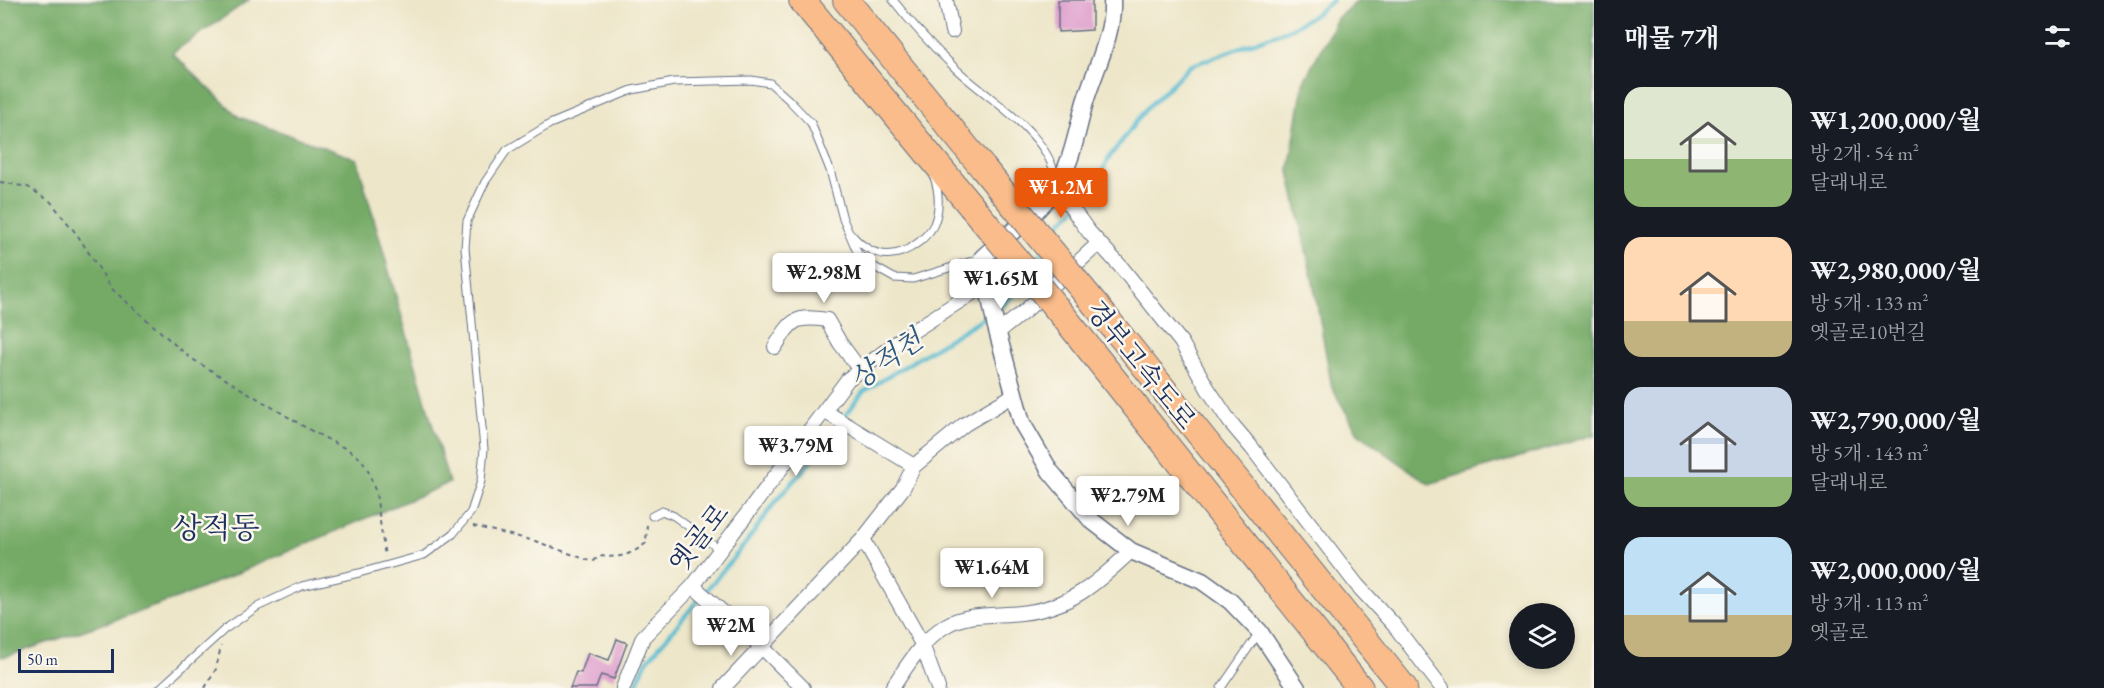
<!DOCTYPE html>
<html lang="ko">
<meta charset="utf-8">
<style>
body{margin:0;font-family:"EB Garamond","Noto Serif KR",serif;background:#20242c;color:#f1f3f6;height:100vh;display:flex;flex-direction:column;font-size:22px;white-space:nowrap}
*{box-sizing:border-box;margin:0}
p{font-size:20px;color:#9ea1a6}
.icon{flex:none;width:33px;height:33px;fill:none;stroke:currentColor;stroke-width:2;stroke-linecap:round;stroke-linejoin:round}
.map{position:relative;flex:1;overflow:hidden}
.details{display:flex;flex-direction:column;background:#171b24;width:510px}
.details>*{flex:none}
.fabs{position:absolute;left:1509px;top:603px;display:grid;gap:12px}
.fabs a{display:grid;place-items:center;width:66px;height:66px;border-radius:50%;background:#171b24;box-shadow:0 3px 9px #0003;font-size:30px}
.scale{position:absolute;left:18px;bottom:15px;width:96px;box-sizing:border-box;padding-left:6px;border:3px solid #1b2f5e;border-top:0;font-size:16px;line-height:21px;white-space:nowrap;color:#1b2f5e;-webkit-text-stroke:4px #fbf7ec;paint-order:stroke}
.price{position:absolute;translate:-50% -51px;padding:0 14px;border-radius:6px;background:#fff;color:#222;font-size:20px;line-height:39px;filter:drop-shadow(0 2px 3px #0008)}
.price::after{content:'';position:absolute;left:50%;top:36px;width:18px;height:14px;margin-left:-9px;background:inherit;clip-path:polygon(0 0,100% 0,50% 100%)}
.price.current{background:#ea580c;color:#fff}
ul{padding:0;list-style:none}
li{display:flex;align-items:center;gap:18px;height:150px;padding:0 30px}
li span{display:grid;place-items:center;flex:none;width:168px;height:120px;border-radius:18px;color:#555}
li>.icon{margin-inline-start:auto}
span .icon{width:72px;height:72px;fill:#fffc;stroke-width:1}
li b{font-size:26px}
h2{display:flex;justify-content:space-between;align-items:center;height:72px;padding:0 30px;font-size:26px}
main{display:flex;flex:1;min-height:0}
.map>svg:first-child{display:block}
</style>
<main>
<div class="map">
<svg width="1594" height="688" viewBox="0 0 1594 688">
<rect width="100%" height="100%" fill="#fbf7ec"/>
<filter id="ink" filterUnits="userSpaceOnUse"><feTurbulence type="fractalNoise" baseFrequency=".0167" numOctaves="2"/><feDisplacementMap in="SourceGraphic" scale="12" xChannelSelector="R" yChannelSelector="G"/><feConvolveMatrix kernelMatrix="1 2 1 2 8 2 1 2 1" color-interpolation-filters="sRGB"/></filter>
<filter id="wash" filterUnits="userSpaceOnUse"><feTurbulence type="fractalNoise" baseFrequency=".008" numOctaves="4" result="noise"/><feDisplacementMap in="SourceGraphic" scale="24" xChannelSelector="R" yChannelSelector="G"/><feGaussianBlur stdDeviation="1.35" result="paint"/><feColorMatrix in="noise" values="0 0 0 0 0 0 0 0 0 0 0 0 0 0 0 0 0 1.4 0 .05"/><feComposite in="paint" operator="in"/></filter>
<g filter="url(#wash)">
<rect width="100%" height="100%" fill="#ede6c9"/>
<g fill="#75aa66" stroke="#486c62" stroke-width="1.5">
<polygon points="0,0 249,0 172,53 239,117 357,159 449,483 179,598 8,656 0,657"/>
<polygon points="1359,0 1594,0 1594,435 1429,484 1358,433 1332,388 1314,287 1289,171 1303,83 1338,17"/>
</g>
<g fill="none" stroke-linecap="round" stroke-linejoin="round">
<g stroke="#53bbd1" stroke-width="4">
<polyline points="1052,236 1060,223 1087,198 1111,155 1145,110 1190,66 1290,29 1317,13 1333,0"/>
<polyline points="1033,267 1042,253"/>
<polyline points="997,310 1019,290 1023,283"/>
<polyline points="636,688 638,680 647,661 746,543 776,501 807,466 863,392 988,315"/>
</g>
</g>
<g id="blocks">
<g fill="#d9c">
<polygon points="1058,0 1092,0 1092,30 1058,32"/>
<polygon points="617,639 627,643 614,679 601,675 596,688 570,688 576,672 581,673 588,653 609,660"/>
</g>
</g>
</g>
<g filter="url(#ink)">
<use href="#blocks" fill-opacity="0" stroke="#646f83" stroke-width="1.5"/>
<g fill="none" stroke-linecap="round" stroke-linejoin="round">
<g stroke="#646f83" stroke-width="9">
<g id="service">
<path d="M 893,0 C 911,23 933,47 955,68 C 988,100 1051,133 1056,182"/>
<path d="M 852,235 C 872,258 895,261 919,242 C 925,237 931,231 934,224 C 940,209 939,192 934,177"/>
<polyline points="652,516 662,511 674,516 720,550"/>
<polyline points="160,688 225,629 257,607 302,586 359,573 424,555 453,534 471,512 481,481 484,449 465,248 467,221 485,182 507,150 550,124 632,90 674,82 751,80 770,83 789,100 811,123 830,170 843,219 858,254 871,265 894,278 913,279 982,258"/>
<polyline points="1221,688 1258,634"/>
</g>
</g>
<g stroke="#646f83" stroke-width="16">
<g id="minor">
<polyline points="946,0 952,31"/>
<polyline points="1056,187 1089,232 1122,268 1181,342 1208,389 1230,422 1252,448 1357,585 1394,625 1442,688"/>
<polyline points="997,333 1025,311 1098,244"/>
<path d="M 775,347 C 792,320 794,315 827,320 L 840,343 L 860,370"/>
<polyline points="824,411 914,466"/>
<polyline points="863,539 922,644 938,688"/>
<polyline points="693,586 761,646 803,688"/>
<polyline points="623,688 643,637 693,586 848,379 907,335 986,284"/>
<polyline points="723,688 863,539 903,488 914,466 965,424 1014,395"/>
<path d="M 892,688 C 908,665 921,641 945,626 C 968,612 996,616 1021,613 C 1070,608 1097,583 1131,551"/>
</g>
</g>
<g stroke="#646f83" stroke-width="19">
<path id="tertiary" d="M 1112,0 C 1114,34 1095,69 1085,102 C 1077,130 1072,164 1055,189 C 1036,216 1006,235 982,258 L 995,323 L 1022,423 L 1050,471 L 1091,520 L 1131,551 L 1202,581 L 1230,601 L 1259,631 L 1297,688"/>
</g>
<g stroke="#646f83" stroke-width="28">
<g id="motorway">
<polyline points="802,0 971,206"/>
<polyline points="846,0 983,168"/>
<polyline points="1098,308 1404,688"/>
<polyline points="1064,317 1360,688"/>
</g>
</g>
<g stroke="#646f83" stroke-width="2" stroke-dasharray="4.5 4.5" stroke-linecap="butt">
<polyline points="0,182 28,187 51,202 78,236 112,289 189,357 308,429 352,452 362,460 368,470 376,493 385,557"/>
<path d="M 473,526 L 535,541 L 593,562 L 599,556 C 619,558 630,556 646,543 L 647,524"/>
<polyline points="205,688 216,669 221,646"/>
</g>
<use href="#service" stroke="#fff" stroke-width="7"/>
<use href="#minor" stroke="#fff" stroke-width="14"/>
<use href="#tertiary" stroke="#fff" stroke-width="16"/>
<use href="#motorway" stroke="#f9bc8a" stroke-width="26"/>
<g stroke="#646f83" stroke-width="28" stroke-linecap="butt">
<g id="motorway-bridge">
<polyline points="983,168 1098,308"/>
<polyline points="971,206 1064,317"/>
</g>
</g>
<use href="#motorway-bridge" stroke="#f9bc8a" stroke-width="26"/>
</g>
</g>
<g text-anchor="middle" stroke-width="5" stroke-linejoin="round" paint-order="stroke">
<g font-size="27" fill="#1b2f5e" stroke="#fbf7ec">
<text transform="translate(1141 365) rotate(51)" y="9">경부고속도로</text>
<text transform="translate(699 538) rotate(-52)" y="9">옛골로</text>
</g>
<g font-size="28" font-style="italic" fill="#2c5980" stroke="#fbf7ec">
<text transform="translate(886 359) rotate(-35)" y="10">상적천</text>
</g>
<g font-size="30" fill="#1b2f5e" stroke="#fbf7ec">
<text x="216" y="538">상적동</text>
</g>
</g>
</svg>
<div class="fabs">
<a><svg class="icon" aria-label="layers" viewBox="0 0 24 24"><path d="M12 4l9 5-9 5-9-5zM3 14l9 5 9-5"/></svg></a>
</div>
<div class="scale">50 m</div>
<b class="price current" style="left:1061px;top:219px">₩1.2M</b>
<b class="price" style="left:824px;top:304px">₩2.98M</b>
<b class="price" style="left:1001px;top:310px">₩1.65M</b>
<b class="price" style="left:796px;top:477px">₩3.79M</b>
<b class="price" style="left:1128px;top:527px">₩2.79M</b>
<b class="price" style="left:992px;top:599px">₩1.64M</b>
<b class="price" style="left:731px;top:657px">₩2M</b>
</div>
<section class="details">
<h2>매물 7개<svg class="icon" aria-label="filters" viewBox="0 0 24 24"><path d="M4 7h16M4 17h16"/><circle cx="9" cy="7" r="2"/><circle cx="15" cy="17" r="2"/></svg></h2>
<ul>
<li><span style="background:linear-gradient(#dfe7d0 60%,#8fb573 0)"><svg class="icon" aria-label="home" viewBox="0 0 24 24"><path d="M3 11l9-7 9 7M6 9v11h12V9"/></svg></span><div><b>₩1,200,000/월</b><p>방 2개 · 54 m²</p><p>달래내로</p></div></li>
<li><span style="background:linear-gradient(#ffd9b3 70%,#c2b280 0)"><svg class="icon" aria-label="home" viewBox="0 0 24 24"><path d="M3 11l9-7 9 7M6 9v11h12V9"/></svg></span><div><b>₩2,980,000/월</b><p>방 5개 · 133 m²</p><p>옛골로10번길</p></div></li>
<li><span style="background:linear-gradient(#c9d6e8 75%,#8fb573 0)"><svg class="icon" aria-label="home" viewBox="0 0 24 24"><path d="M3 11l9-7 9 7M6 9v11h12V9"/></svg></span><div><b>₩2,790,000/월</b><p>방 5개 · 143 m²</p><p>달래내로</p></div></li>
<li><span style="background:linear-gradient(#bfe0f5 65%,#c2b280 0)"><svg class="icon" aria-label="home" viewBox="0 0 24 24"><path d="M3 11l9-7 9 7M6 9v11h12V9"/></svg></span><div><b>₩2,000,000/월</b><p>방 3개 · 113 m²</p><p>옛골로</p></div></li>
</ul>
</section>
</main>
